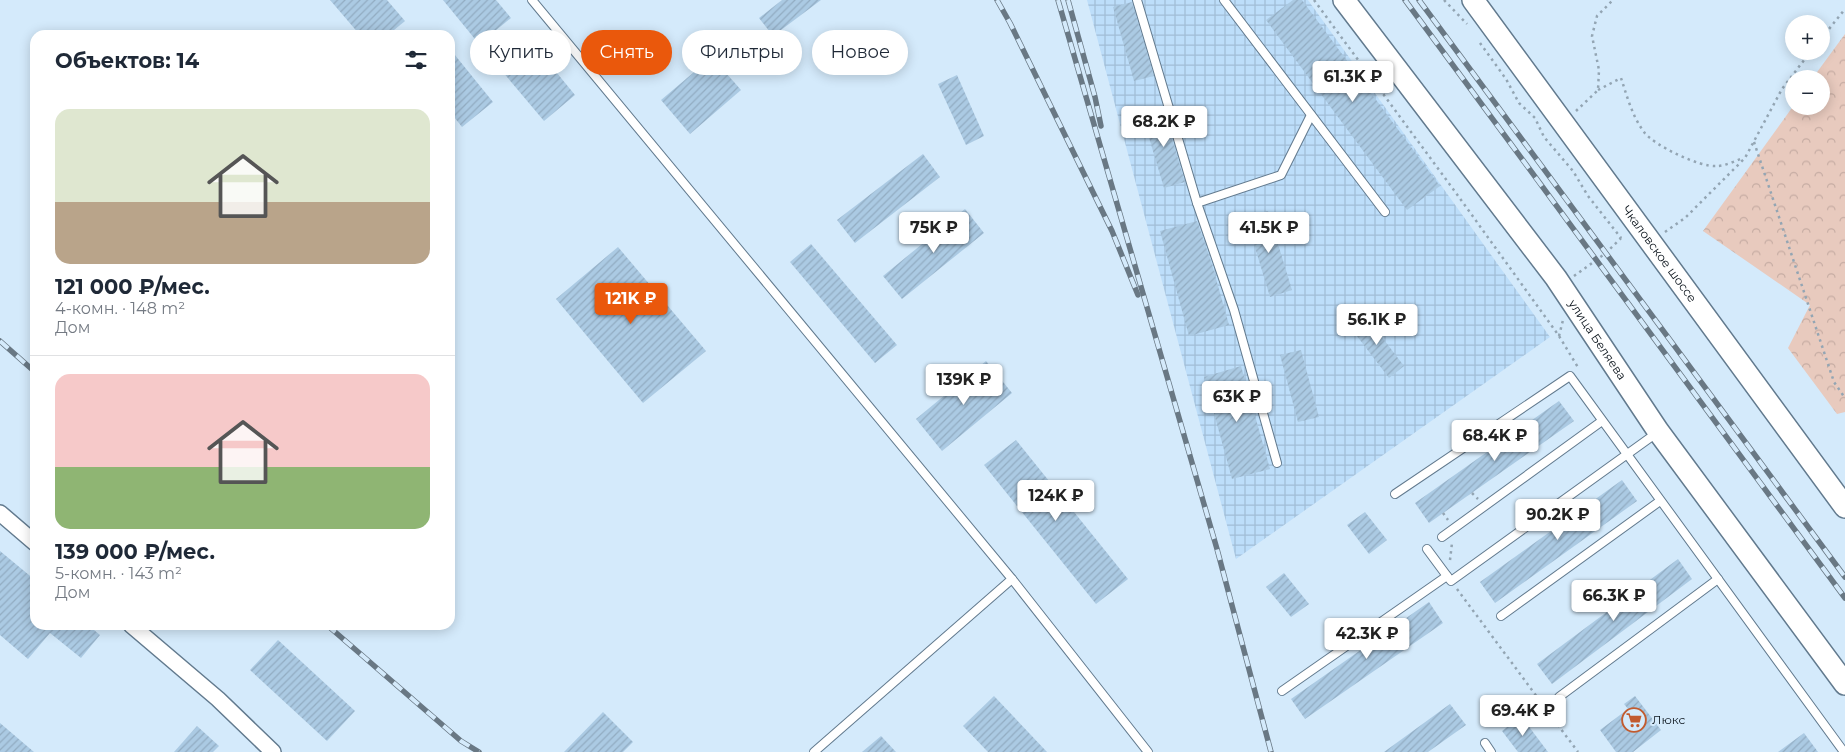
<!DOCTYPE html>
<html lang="ru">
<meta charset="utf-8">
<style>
body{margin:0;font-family:Montserrat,sans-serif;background:#f2f2f3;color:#1f2937;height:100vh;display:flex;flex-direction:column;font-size:19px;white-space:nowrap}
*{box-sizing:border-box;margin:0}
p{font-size:16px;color:#747a83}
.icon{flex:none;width:28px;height:28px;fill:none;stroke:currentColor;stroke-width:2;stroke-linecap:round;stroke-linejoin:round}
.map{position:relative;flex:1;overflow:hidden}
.sheet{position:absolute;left:30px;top:30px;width:425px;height:600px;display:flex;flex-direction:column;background:#fff;border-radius:15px;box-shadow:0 2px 12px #0003}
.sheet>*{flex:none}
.top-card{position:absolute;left:470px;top:30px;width:475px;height:45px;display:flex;gap:10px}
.fabs{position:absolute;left:1785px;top:15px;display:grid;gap:10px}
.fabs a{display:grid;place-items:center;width:45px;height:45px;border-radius:50%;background:#fff;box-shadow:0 2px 12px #0003;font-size:25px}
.price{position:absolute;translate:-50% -42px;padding:0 11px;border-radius:5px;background:#fff;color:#222;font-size:16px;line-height:32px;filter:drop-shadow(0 1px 2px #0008)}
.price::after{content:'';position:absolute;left:50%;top:30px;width:15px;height:11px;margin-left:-8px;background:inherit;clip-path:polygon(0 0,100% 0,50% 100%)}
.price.on{background:#ea580c;color:#fff}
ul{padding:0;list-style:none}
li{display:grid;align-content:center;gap:10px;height:265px;padding:0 25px}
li+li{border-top:1px solid #e0e1e3}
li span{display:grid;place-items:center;height:155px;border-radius:15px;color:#555}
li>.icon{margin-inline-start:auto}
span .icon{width:90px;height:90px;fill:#fffc;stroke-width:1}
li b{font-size:21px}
h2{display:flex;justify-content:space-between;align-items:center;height:60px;padding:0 25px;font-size:21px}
.chip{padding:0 18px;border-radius:22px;background:#fff;box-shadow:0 2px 12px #0003;font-size:18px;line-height:45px}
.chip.on{background:#ea580c;color:#fff}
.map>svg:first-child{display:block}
</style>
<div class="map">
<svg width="1845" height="752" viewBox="0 0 1845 752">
<defs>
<pattern id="industrial-grid" width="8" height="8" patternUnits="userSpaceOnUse" patternTransform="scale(1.25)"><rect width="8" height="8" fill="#bddefa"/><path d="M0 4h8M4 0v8" fill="none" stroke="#a1bdd6"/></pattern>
<pattern id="forest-crowns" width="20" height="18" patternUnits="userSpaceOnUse" patternTransform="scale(1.25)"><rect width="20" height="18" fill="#e8cabe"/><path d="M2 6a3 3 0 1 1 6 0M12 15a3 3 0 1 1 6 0" fill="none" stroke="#c6aca3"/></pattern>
<pattern id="building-hatch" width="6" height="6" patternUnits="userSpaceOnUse" patternTransform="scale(1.25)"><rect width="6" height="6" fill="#abcae3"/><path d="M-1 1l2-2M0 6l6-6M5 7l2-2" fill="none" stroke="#92acc2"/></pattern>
</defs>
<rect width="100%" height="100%" fill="#d4eafb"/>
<polygon fill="url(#industrial-grid)" points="1087,0 1308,0 1550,337 1236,559"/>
<polygon fill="url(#forest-crowns)" points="1845,34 1845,412 1837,414 1788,348 1810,305 1703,231 1794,105 1794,106 1821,106 1821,79 1812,79"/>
<g fill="url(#building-hatch)">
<polygon points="330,0 387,0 405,21 388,35 360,35"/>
<polygon points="443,0 496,0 511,18 479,44"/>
<polygon points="782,0 821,0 773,36 759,18"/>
<polygon points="1293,0 1302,0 1440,186 1407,210 1266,20"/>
<polygon points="1132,2 1154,76 1134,81 1113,7"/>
<polygon points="534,45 575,95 544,121 502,71"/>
<polygon points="450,49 493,102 462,127 450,112"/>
<polygon points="712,57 741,90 690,134 661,100"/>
<polygon points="957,75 984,136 966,145 938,84"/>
<polygon points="1163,108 1185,182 1164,188 1142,114"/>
<polygon points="923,154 940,177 855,243 837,220"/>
<polygon points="965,209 984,233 902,299 883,276"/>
<polygon points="1268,211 1292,290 1270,297 1246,218"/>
<polygon points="1197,221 1211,261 1229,325 1189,336 1160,231"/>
<polygon points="811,244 897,345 875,363 790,262"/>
<polygon points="618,247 706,351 643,403 556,299"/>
<polygon points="1365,315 1404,366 1389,378 1350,327"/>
<polygon points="1301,350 1319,417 1298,422 1280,355"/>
<polygon points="986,361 1012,393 942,451 916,419"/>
<polygon points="1241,366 1270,469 1232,479 1204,377"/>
<polygon points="1559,401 1574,421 1429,523 1415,503"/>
<polygon points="1016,440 1128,579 1096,604 984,465"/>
<polygon points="1622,480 1637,501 1495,603 1480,582"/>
<polygon points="1365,512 1387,540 1369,554 1347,525"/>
<polygon points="0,551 35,580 35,625 88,625 100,635 81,658 50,633 28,659 0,635"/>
<polygon points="1678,559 1692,579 1552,684 1537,664"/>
<polygon points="1284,573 1309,604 1291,617 1266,587"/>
<polygon points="1429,602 1443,623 1305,719 1291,699"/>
<polygon points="278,640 355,711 327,741 250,670"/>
<polygon points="994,696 1047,752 988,752 963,726"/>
<polygon points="1635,696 1661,730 1633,752 1616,752 1600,730 1628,709 1624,704"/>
<polygon points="1450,704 1466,725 1428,752 1384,752"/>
<polygon points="603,712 633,742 623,752 564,752"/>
<polygon points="1521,716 1548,752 1518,752 1502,731"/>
<polygon points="0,723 34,752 0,752"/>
<polygon points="197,726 219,746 213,752 174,752"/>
<polygon points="1804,733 1818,752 1778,752"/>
<polygon points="881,736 896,752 862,752"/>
</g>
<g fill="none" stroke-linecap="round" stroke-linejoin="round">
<g stroke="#627a8e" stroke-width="10">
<g id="lane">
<polyline points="532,0 1012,579 1148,752"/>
<polyline points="1137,0 1197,203 1234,310 1277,463"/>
<polyline points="1224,0 1385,212"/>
<polyline points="1197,203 1281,175 1311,115"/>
<polyline points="1395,494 1570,376 1844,752"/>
<polyline points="1442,537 1602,421"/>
<polyline points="1427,549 1447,576"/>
<polyline points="1501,616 1660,501"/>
<polyline points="1282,691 1447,576 1451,581 1658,432"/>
<polyline points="1559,697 1718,579"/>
<polyline points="1485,743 1491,752"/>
<polyline points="814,752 1012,579"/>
</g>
</g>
<g stroke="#627a8e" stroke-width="18">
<g id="street">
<polyline points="0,513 35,543"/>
<polyline points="131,625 218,699 273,752"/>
</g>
</g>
<g stroke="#627a8e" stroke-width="24">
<g id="secondary">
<path id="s1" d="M 1344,0 L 1556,278 L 1658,431 L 1845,684"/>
<path id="s2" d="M 1473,0 L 1845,507"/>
</g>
</g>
<g stroke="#93a5b3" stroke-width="2.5" stroke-dasharray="2.5 4" stroke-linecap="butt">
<polyline points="1314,0 1456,193 1559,336 1579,369"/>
<polyline points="1444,0 1467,24"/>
<polyline points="1821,39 1845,9"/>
<polyline points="1480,43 1506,79 1519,103 1535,118 1544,137 1573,171 1588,196 1621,238"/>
<path d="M 1598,90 L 1621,78 C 1627,96 1632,116 1644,132 C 1653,145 1701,168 1717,166 C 1725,166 1735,161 1743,158"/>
<polyline points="1576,111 1598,90 1599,70 1592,36 1597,16 1613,0"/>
<polyline points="1754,142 1834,382 1845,398"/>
<polyline points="1665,232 1685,218 1745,158 1782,89 1811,51"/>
<polyline points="1574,276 1606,253 1621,238 1625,239"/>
<polyline points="1559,336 1563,320"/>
<polyline points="1472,493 1478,499"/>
<polyline points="1443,513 1448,520"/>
<polyline points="1450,560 1452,543"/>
<polyline points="1457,589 1578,752"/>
</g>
<use href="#lane" stroke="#fff" stroke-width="8"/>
<use href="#street" stroke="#fff" stroke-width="15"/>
<use href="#secondary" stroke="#fff" stroke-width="21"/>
<g stroke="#697884" stroke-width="5.5">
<g id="rail">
<polyline points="997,0 1010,23 1112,231 1138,295"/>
<polyline points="1058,0 1217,549 1271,752"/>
<polyline points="1068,0 1095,97 1101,126"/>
<polyline points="1405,0 1845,598"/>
<polyline points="1419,0 1845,577"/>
<polyline points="0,341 35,372"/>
<polyline points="327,625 461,741 479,752"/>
</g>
</g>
<use href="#rail" stroke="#d4eafb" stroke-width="4" stroke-dasharray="11" stroke-linecap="butt"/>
</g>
<defs>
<g id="supermarket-ring" transform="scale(1.25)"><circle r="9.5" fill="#d4eafb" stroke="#c25b2f" stroke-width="1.5"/><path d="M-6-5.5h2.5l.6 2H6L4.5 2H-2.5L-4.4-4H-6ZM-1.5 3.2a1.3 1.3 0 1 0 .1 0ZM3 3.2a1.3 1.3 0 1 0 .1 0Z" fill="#c25b2f"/></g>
</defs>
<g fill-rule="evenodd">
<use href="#supermarket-ring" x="1634" y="720"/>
</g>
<g text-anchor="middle" stroke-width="4" stroke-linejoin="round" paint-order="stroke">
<g font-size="12" fill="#09121a" stroke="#d4eafb">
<text dy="4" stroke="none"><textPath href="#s2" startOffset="315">Чкаловское шоссе</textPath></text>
<text dy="4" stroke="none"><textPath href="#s1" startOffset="424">улица Беляева</textPath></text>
</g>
<g font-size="12" fill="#09121a" stroke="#d4eafb" text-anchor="start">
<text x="1652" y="724">Люкс</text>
</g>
</g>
</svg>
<div class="fabs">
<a>+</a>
<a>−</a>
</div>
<b class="price" style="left:1353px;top:103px">61.3K ₽</b>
<b class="price" style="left:1164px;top:148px">68.2K ₽</b>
<b class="price" style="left:934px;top:254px">75K ₽</b>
<b class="price" style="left:1269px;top:254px">41.5K ₽</b>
<b class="price on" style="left:631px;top:325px">121K ₽</b>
<b class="price" style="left:1377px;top:346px">56.1K ₽</b>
<b class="price" style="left:964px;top:406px">139K ₽</b>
<b class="price" style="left:1237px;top:423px">63K ₽</b>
<b class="price" style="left:1495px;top:462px">68.4K ₽</b>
<b class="price" style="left:1056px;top:522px">124K ₽</b>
<b class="price" style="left:1558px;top:541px">90.2K ₽</b>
<b class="price" style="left:1614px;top:622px">66.3K ₽</b>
<b class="price" style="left:1367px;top:660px">42.3K ₽</b>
<b class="price" style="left:1523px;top:737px">69.4K ₽</b>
<div class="top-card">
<a class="chip">Купить</a>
<a class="chip on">Снять</a>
<a class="chip">Фильтры</a>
<a class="chip">Новое</a>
</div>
<section class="sheet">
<h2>Объектов: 14<svg class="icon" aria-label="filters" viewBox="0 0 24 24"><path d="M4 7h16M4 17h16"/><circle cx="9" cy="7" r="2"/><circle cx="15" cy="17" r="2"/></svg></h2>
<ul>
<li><span style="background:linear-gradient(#dfe7d0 60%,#b9a48a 0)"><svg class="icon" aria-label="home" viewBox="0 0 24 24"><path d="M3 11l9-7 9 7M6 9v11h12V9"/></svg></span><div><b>121 000 ₽/мес.</b><p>4-комн. · 148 m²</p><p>Дом</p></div></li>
<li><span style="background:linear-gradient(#f6c9c9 60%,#8fb573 0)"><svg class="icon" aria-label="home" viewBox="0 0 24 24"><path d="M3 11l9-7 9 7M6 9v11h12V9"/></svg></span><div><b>139 000 ₽/мес.</b><p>5-комн. · 143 m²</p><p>Дом</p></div></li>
</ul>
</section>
</div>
